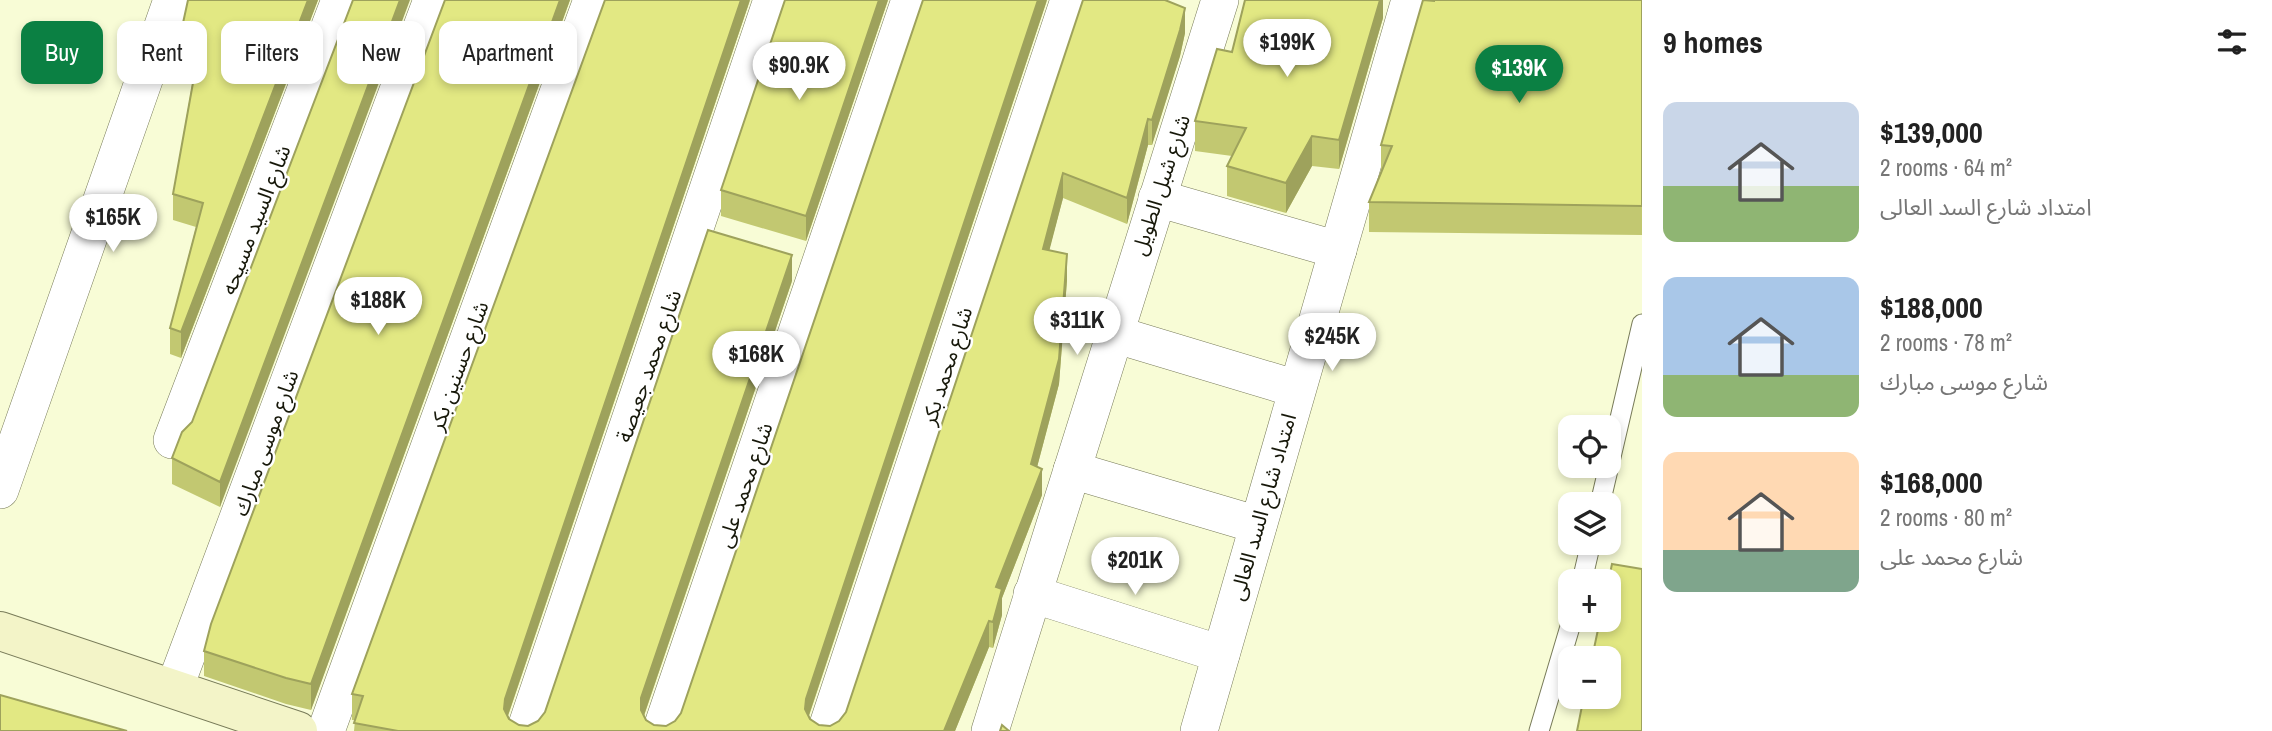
<!DOCTYPE html>
<meta charset="utf-8">
<style>
body{margin:0;font-family:"Archivo Narrow","Noto Sans Arabic",sans-serif;background:#f2f2f2;color:#222;height:100vh;display:flex;flex-direction:column;font-size:26px;white-space:nowrap}
*{box-sizing:border-box;margin:0}
p{font-size:23px;color:#767676}
.icon{flex:none;width:38px;height:38px;fill:none;stroke:currentColor;stroke-width:2;stroke-linecap:round;stroke-linejoin:round}
.map{position:relative;flex:1;overflow:hidden}
.side{display:flex;flex-direction:column;background:#fff;width:630px}
.side>*{flex:none}
.banner{position:absolute;left:21px;top:21px;width:665px;height:63px;display:flex;gap:14px}
.tools{position:absolute;left:1558px;top:415px;display:grid;gap:14px}
.tools a{display:grid;place-items:center;width:63px;height:63px;border-radius:14px;background:#fff;box-shadow:0 4px 10px #0003;font-size:35px}
.price{position:absolute;translate:-50% -60px;padding:0 16px;border-radius:24px;background:#fff;color:#222;font-size:23px;line-height:46px;filter:drop-shadow(0 2px 4px #0008)}
.price::after{content:'';position:absolute;left:50%;top:42px;width:21px;height:16px;margin-left:-10px;background:inherit;clip-path:polygon(0 0,100% 0,50% 100%)}
.price.on{background:#0b8043;color:#fff}
ul{padding:0;list-style:none}
li{display:flex;align-items:center;gap:21px;height:175px;padding:0 21px}
li span{display:grid;place-items:center;flex:none;width:196px;height:140px;border-radius:14px;color:#555}
li>.icon{margin-inline-start:auto}
span .icon{width:84px;height:84px;fill:#fffc;stroke-width:1}
li b{font-size:30px}
h2{display:flex;justify-content:space-between;align-items:center;height:84px;padding:0 21px;font-size:30px}
.pill{padding:0 24px;border-radius:14px;background:#fff;box-shadow:0 4px 10px #0003;font-size:24px;line-height:63px}
.pill.on{background:#0b8043;color:#fff}
main{display:flex;flex:1;min-height:0}
.map>svg:first-child{display:block}
</style>
<main>
<div class="map">
<svg width="1642" height="731" viewBox="0 0 1642 731">
<rect width="100%" height="100%" fill="#f8fcd6"/>
<g fill="none" stroke-linecap="round" stroke-linejoin="round">
<g stroke="#787b59" stroke-width="21">
<g id="lane">
<polyline points="1600,504 1642,324"/>
<polyline points="1582,581 1591,542"/>
<polyline points="1539,731 1572,620"/>
</g>
</g>
<g stroke="#787b59" stroke-width="38">
<g id="street">
<polyline points="1157,198 1338,250"/>
<polyline points="1114,334 1297,389"/>
<polyline points="172,440 340,0"/>
<polyline points="1072,470 1258,525"/>
<polyline points="0,490 172,0"/>
<polyline points="1032,594 1221,654"/>
<polyline points="174,689 432,0"/>
<polyline points="326,731 592,0"/>
<polyline points="525,731 772,0"/>
<polyline points="661,731 910,0"/>
<polyline points="826,731 1069,0"/>
<polyline points="990,731 1220,0"/>
<polyline points="1199,731 1410,0"/>
</g>
</g>
<g stroke="#787b59" stroke-width="40">
<polyline id="secondary" points="0,631 298,731"/>
</g>
<use href="#lane" stroke="#fff" stroke-width="19"/>
<use href="#street" stroke="#fff" stroke-width="37"/>
<use href="#secondary" stroke="#f3f4c8" stroke-width="38"/>
</g>
<g fill="#c2c871">
<polygon points="188,0 318,0 181,358 170,354 170,328 196,227 173,220 173,194 193,79 178,71 178,46"/>
<polygon points="353,0 220,507 172,484 172,458 192,422"/>
<polygon points="445,0 570,0 311,710 286,704 204,676 204,651"/>
<polygon points="750,0 508,716 509,719 519,725 528,726 538,721 545,712 792,281 644,716 646,720 654,725 666,726 675,721 681,713 1047,0 809,716 810,719 819,725 830,726 839,721 846,712 1083,0 1185,33 1180,56 1152,145 1148,145 1127,224 1063,198 1049,250 1067,280 1059,384 1037,467 1042,495 1002,598 1002,615 993,648 989,647 955,731 354,731 355,720 352,720 352,694"/>
<polygon points="888,0 806,241 721,216 721,190"/>
<polygon points="1383,0 1383,18 1339,169 1312,166 1286,213 1227,196 1227,166 1232,156 1195,151 1195,121 1232,52"/>
<polygon points="1642,0 1642,235 1369,232 1369,202 1381,172 1381,145 1434,1"/>
</g>
<g fill="#9ea25c">
<polygon points="308,0 318,0 181,358 181,332"/>
<polygon points="400,0 410,0 220,507 220,482"/>
<polygon points="560,0 570,0 311,710 311,684"/>
<polygon points="741,0 750,0 505,724 505,699"/>
<polygon points="879,0 888,0 806,241 806,216"/>
<polygon points="1038,0 1047,0 806,724 805,731 806,699"/>
<polygon points="1380,0 1383,0 1383,18 1339,169 1339,140"/>
<polygon points="1185,8 1185,33 1180,56 1152,145 1152,120"/>
<polygon points="1148,119 1148,145 1127,224 1127,198"/>
<polygon points="1312,136 1312,166 1286,213 1286,183"/>
<polygon points="1063,173 1063,198 1043,275 1043,249"/>
<polygon points="1067,254 1067,280 1059,384 1031,490 1031,464"/>
<polygon points="792,255 792,281 641,724 641,698"/>
<polygon points="1042,469 1042,495 1002,598 1002,615 993,648 993,622 996,587"/>
<polygon points="989,621 989,647 955,731 944,731"/>
</g>
<g fill="#e2e883" stroke="#9ea25c" stroke-width="2">
<polygon points="188,0 308,0 181,332 170,328 203,203 173,194 198,55 178,46"/>
<polygon points="353,0 400,0 220,482 172,458 182,432 192,422"/>
<polygon points="445,0 560,0 311,684 286,678 204,651 211,624"/>
<polygon points="605,0 741,0 505,699 504,709 509,719 519,725 528,726 538,721 545,712 708,230 792,255 641,698 641,710 646,720 654,725 666,726 675,721 681,713 923,0 1038,0 806,699 805,709 810,719 819,725 830,726 839,721 846,712 1083,0 1165,0 1185,8 1180,30 1152,120 1148,119 1127,198 1063,173 1043,249 1067,254 1059,359 1031,464 1042,469 996,587 1002,589 993,622 989,621 944,731 398,731 354,723 363,696 352,694"/>
<polygon points="785,0 879,0 806,216 721,190"/>
<polygon points="1245,0 1380,0 1339,140 1312,136 1286,183 1227,166 1246,128 1195,121 1217,49 1232,52"/>
<polygon points="1423,0 1434,1 1434,0 1642,0 1642,206 1369,202 1392,146 1381,145"/>
<polygon points="1612,564 1642,569 1642,731 1577,731 1584,696 1608,696 1608,658 1592,658 1600,620 1608,620 1608,583"/>
<polygon points="0,695 127,731 0,731"/>
<polygon points="1002,725 1009,731 1000,731"/>
</g>
<g text-anchor="middle" stroke-width="5" stroke-linejoin="round" paint-order="stroke">
<g font-size="21" fill="#17180a" stroke="#fff">
<text transform="translate(1161 185) rotate(-72)" y="7">شارع شبل الطويل</text>
<text transform="translate(256 220) rotate(-69)" y="7">شارع السيد مسيحه</text>
<text transform="translate(459 366) rotate(-70)" y="7">شارع حسنين بكر</text>
<text transform="translate(649 366) rotate(-71)" y="7">شارع محمد جعيصة</text>
<text transform="translate(947 366) rotate(-72)" y="7">شارع محمد بكر</text>
<text transform="translate(266 443) rotate(-70)" y="7">شارع موسى مبارك</text>
<text transform="translate(745 485) rotate(-71)" y="7">شارع محمد على</text>
<text transform="translate(1263 507) rotate(-74)" y="7">امتداد شارع السد العالى</text>
</g>
</g>
</svg>
<div class="tools">
<a><svg class="icon" aria-label="locate" viewBox="0 0 24 24"><circle cx="12" cy="12" r="6"/><path d="M12 2v4M12 18v4M2 12h4M18 12h4"/></svg></a>
<a><svg class="icon" aria-label="layers" viewBox="0 0 24 24"><path d="M12 4l9 5-9 5-9-5zM3 14l9 5 9-5"/></svg></a>
<a>+</a>
<a>−</a>
</div>
<b class="price" style="left:1287px;top:79px">$199K</b>
<b class="price" style="left:799px;top:102px">$90.9K</b>
<b class="price on" style="left:1519px;top:105px">$139K</b>
<b class="price" style="left:113px;top:254px">$165K</b>
<b class="price" style="left:378px;top:337px">$188K</b>
<b class="price" style="left:1077px;top:357px">$311K</b>
<b class="price" style="left:1332px;top:373px">$245K</b>
<b class="price" style="left:756px;top:391px">$168K</b>
<b class="price" style="left:1135px;top:597px">$201K</b>
<div class="banner">
<a class="pill on">Buy</a>
<a class="pill">Rent</a>
<a class="pill">Filters</a>
<a class="pill">New</a>
<a class="pill">Apartment</a>
</div>
</div>
<section class="side">
<h2>9 homes<svg class="icon" aria-label="filters" viewBox="0 0 24 24"><path d="M4 7h16M4 17h16"/><circle cx="9" cy="7" r="2"/><circle cx="15" cy="17" r="2"/></svg></h2>
<ul>
<li><span style="background:linear-gradient(#c9d6e8 60%,#8fb573 0)"><svg class="icon" aria-label="home" viewBox="0 0 24 24"><path d="M3 11l9-7 9 7M6 9v11h12V9"/></svg></span><div><b>$139,000</b><p>2 rooms · 64 m²</p><p>امتداد شارع السد العالى</p></div></li>
<li><span style="background:linear-gradient(#a9c7e8 70%,#8fb573 0)"><svg class="icon" aria-label="home" viewBox="0 0 24 24"><path d="M3 11l9-7 9 7M6 9v11h12V9"/></svg></span><div><b>$188,000</b><p>2 rooms · 78 m²</p><p>شارع موسى مبارك</p></div></li>
<li><span style="background:linear-gradient(#ffd9b3 70%,#7fa58c 0)"><svg class="icon" aria-label="home" viewBox="0 0 24 24"><path d="M3 11l9-7 9 7M6 9v11h12V9"/></svg></span><div><b>$168,000</b><p>2 rooms · 80 m²</p><p>شارع محمد على</p></div></li>
</ul>
</section>
</main>
